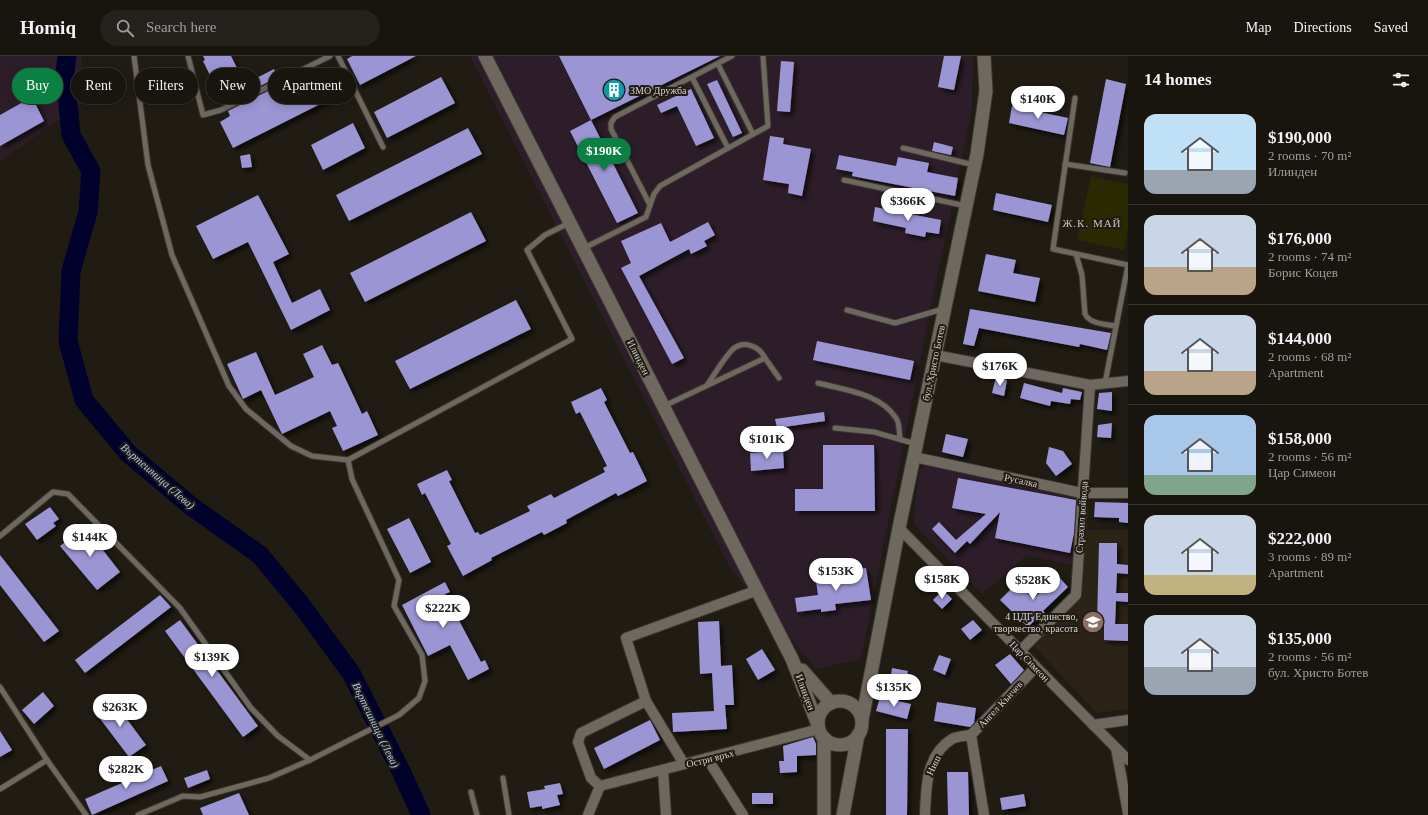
<!DOCTYPE html>
<meta charset="utf-8">
<style>
body{margin:0;font-family:"Times New Roman",serif;background:#25211c;color:#f1f3f6;height:100vh;display:flex;flex-direction:column;font-size:15px;white-space:nowrap}
*{box-sizing:border-box;margin:0}
p{font-size:13px;color:#9f9e9e}
.icon{flex:none;width:22px;height:22px;fill:none;stroke:currentColor;stroke-width:2;stroke-linecap:round;stroke-linejoin:round}
.map{position:relative;flex:1;overflow:hidden}
.sheet{display:flex;flex-direction:column;background:#18140e;width:300px}
.sheet>*{flex:none}
.banner{position:absolute;left:12px;top:12px;width:380px;height:36px;display:flex;gap:8px}
.price{position:absolute;translate:-50% -34px;padding:0 9px;border-radius:14px;background:#fff;color:#222;font-size:13px;line-height:26px;filter:drop-shadow(0 1px 2px #0008)}
.price::after{content:'';position:absolute;left:50%;top:24px;width:12px;height:9px;margin-left:-6px;background:inherit;clip-path:polygon(0 0,100% 0,50% 100%)}
.price.on{background:#0b8043;color:#fff}
ul{padding:0;list-style:none}
li{display:flex;align-items:center;gap:12px;height:100px;padding:0 16px}
li+li{border-top:1px solid #36332e}
li span{display:grid;place-items:center;flex:none;width:112px;height:80px;border-radius:12px;color:#555}
li>.icon{margin-inline-start:auto}
span .icon{width:48px;height:48px;fill:#fffc;stroke-width:1}
li b{font-size:17px}
h2{display:flex;justify-content:space-between;align-items:center;height:48px;padding:0 16px;font-size:17px}
.pill{padding:0 14px;border-radius:18px;background:#18140e;box-shadow:0 2px 10px #0003,0 0 0 1px #36332e;font-size:14px;line-height:36px}
.pill.on{background:#0b8043;color:#fff}
header{display:flex;align-items:center;gap:24px;box-sizing:border-box;height:56px;padding:0 20px;background:#18140e;border-bottom:1px solid #36332e}
header strong{font-size:19px}
nav{display:flex;gap:22px;margin-inline-start:auto;font-size:14px}
.search{width:280px;height:36px;background:#25211c;display:flex;align-items:center;gap:10px;box-sizing:border-box;padding:0 14px;border-radius:22px;color:#9f9e9e;font-size:15px}
main{display:flex;flex:1;min-height:0}
.map>svg:first-child{display:block}
</style>
<header>
<strong>Homiq</strong>
<div class="search"><svg class="icon" aria-label="search" viewBox="0 0 24 24"><circle cx="10" cy="10" r="6"/><path d="M15 15l6 6"/></svg>Search here</div>
<nav><a>Map</a><a>Directions</a><a>Saved</a></nav>
</header>
<main>
<div class="map">
<svg width="1128" height="759" viewBox="0 0 1128 759">
<defs>
<filter id="shadow"><feDropShadow dx="3.5" dy="3.5" stdDeviation="2" flood-color="#0009"/></filter>
</defs>
<rect width="100%" height="100%" fill="#201b13"/>
<g fill="#2d1d28">
<polygon points="0,0 82,0 79,50 0,105"/>
<polygon points="470,0 973,0 972,54 928,265 861,603 816,613 730,512"/>
<polygon points="925,409 1076,441 1072,509 1027,499 982,538 913,467 919,414"/>
</g>
<polygon fill="#2b2316" points="1086,474 1128,474 1128,653 1097,657 1034,590 1082,542"/>
<polygon fill="#292902" points="1091,120 1128,128 1128,174 1124,194 1077,184"/>
<g fill="none" stroke-linecap="round" stroke-linejoin="round">
<polyline stroke="#00022c" stroke-width="19" points="67,0 65,17 71,79 91,115 88,156 71,215 68,285 84,344 128,397 191,450 260,499 302,550 351,617 401,715 421,759"/>
</g>
<g fill="#9c95d4" filter="url(#shadow)">
<polygon points="203,0 231,0 245,28 274,13 278,21 224,48 203,5 205,4"/>
<polygon points="352,0 416,0 360,29 347,3"/>
<polygon points="559,0 720,0 591,64"/>
<polygon points="944,0 961,0 954,34 938,31"/>
<polygon points="781,5 794,6 790,56 777,55"/>
<polygon points="326,12 340,38 233,92 220,66 230,60 228,55 282,28 284,34"/>
<polygon points="441,21 455,47 387,82 374,56"/>
<polygon points="1106,23 1126,28 1110,111 1090,107"/>
<polygon points="717,24 742,77 733,81 707,28"/>
<polygon points="691,33 714,82 696,90 677,50 661,57 657,49"/>
<polygon points="32,41 44,65 0,90 0,59"/>
<polygon points="1012,50 1068,62 1064,79 1009,67"/>
<polygon points="591,64 638,157 617,167 570,75"/>
<polygon points="353,67 365,92 323,114 311,89"/>
<polygon points="468,72 482,98 349,165 336,139"/>
<polygon points="770,80 784,82 783,88 811,93 802,140 788,137 789,128 763,124"/>
<polygon points="934,86 953,91 951,99 932,95"/>
<polygon points="250,98 252,111 242,112 240,100"/>
<polygon points="839,99 896,110 898,101 929,107 927,116 958,122 955,140 852,120 853,116 836,113"/>
<polygon points="996,137 1052,149 1048,166 993,154"/>
<polygon points="258,139 289,198 273,206 292,247 320,233 330,254 291,274 248,186 213,203 196,170"/>
<polygon points="875,151 941,164 939,178 926,176 925,181 905,177 906,172 873,165"/>
<polygon points="471,156 486,185 365,246 350,217"/>
<polygon points="708,166 715,179 704,185 707,190 691,198 689,193 639,220 684,302 672,308 621,212 631,207 621,185 661,167 670,186"/>
<polygon points="986,198 1016,204 1013,217 1040,222 1035,246 978,235"/>
<polygon points="516,244 531,273 410,333 395,305"/>
<polygon points="970,253 1111,277 1107,294 1080,288 1079,291 979,272 974,290 963,288"/>
<polygon points="817,285 914,305 910,324 813,304"/>
<polygon points="322,289 332,309 338,307 362,358 367,355 378,379 343,395 332,372 337,370 330,355 282,378 261,334 243,343 227,308 256,296 275,339 314,321 303,298"/>
<polygon points="996,321 1007,324 1004,340 992,337"/>
<polygon points="1024,327 1062,337 1063,332 1082,336 1080,344 1071,343 1070,348 1051,345 1050,350 1020,342"/>
<polygon points="601,332 607,344 604,346 630,397 633,396 647,425 618,440 616,437 566,464 567,467 544,479 542,476 491,502 492,504 463,520 447,490 451,488 425,437 422,439 417,428 447,414 452,424 449,425 475,477 478,476 480,479 530,455 527,450 551,438 554,442 605,416 603,412 607,410 580,356 576,358 571,346"/>
<polygon points="1112,336 1112,355 1097,353 1099,337"/>
<polygon points="824,356 825,365 777,372 775,363"/>
<polygon points="1112,367 1111,382 1097,381 1098,369"/>
<polygon points="946,378 968,383 963,401 942,396"/>
<polygon points="823,389 874,389 875,455 795,455 795,433 823,433"/>
<polygon points="1049,391 1063,395 1072,408 1056,420 1046,407"/>
<polygon points="783,394 784,412 751,415 750,397"/>
<polygon points="958,422 1076,444 1074,477 1070,497 995,482 1000,456 970,488 967,485 955,497 932,473 939,466 956,484 986,458 952,452"/>
<polygon points="1095,446 1128,447 1128,467 1119,466 1119,462 1094,461"/>
<polygon points="50,451 59,463 53,467 56,470 37,484 25,468"/>
<polygon points="409,462 431,506 410,517 387,473"/>
<polygon points="85,471 120,516 97,534 60,490"/>
<polygon points="1099,487 1117,487 1117,508 1128,509 1128,518 1117,517 1116,537 1128,537 1128,546 1116,545 1115,568 1128,568 1128,585 1104,584 1104,568 1097,567"/>
<polygon points="0,499 59,575 44,586 0,529"/>
<polygon points="866,512 871,544 835,548 836,554 821,556 821,553 797,556 795,542 818,539 815,518 829,515 831,525 852,522 851,514"/>
<polygon points="1058,520 1068,531 1043,555 1046,558 1039,564 1037,562 1028,571 1000,544 1017,527 1033,543"/>
<polygon points="445,526 450,536 445,538 481,606 485,604 489,613 468,624 450,589 428,600 402,549"/>
<polygon points="943,534 952,543 942,553 933,544"/>
<polygon points="160,539 171,551 85,617 75,604"/>
<polygon points="180,564 258,670 243,681 165,575"/>
<polygon points="973,564 982,574 970,584 961,573"/>
<polygon points="719,565 721,610 732,609 734,649 725,649 727,673 673,676 672,657 714,655 712,617 700,618 698,566"/>
<polygon points="762,593 775,614 758,624 746,603"/>
<polygon points="1010,598 1024,614 1011,628 995,609"/>
<polygon points="939,599 951,603 945,619 933,614"/>
<polygon points="892,612 908,615 906,628 890,625"/>
<polygon points="43,636 54,650 34,668 22,654"/>
<polygon points="880,641 911,648 907,663 876,655"/>
<polygon points="112,643 146,689 129,701 95,656"/>
<polygon points="937,646 976,652 974,667 970,671 934,665"/>
<polygon points="650,664 660,684 604,713 594,692"/>
<polygon points="886,673 908,673 907,759 886,759"/>
<polygon points="0,675 12,694 0,701"/>
<polygon points="813,681 816,688 816,699 797,700 797,716 780,717 779,705 784,705 783,690"/>
<polygon points="161,710 168,725 92,759 85,743"/>
<polygon points="207,714 210,723 188,732 184,722"/>
<polygon points="947,716 968,716 969,759 948,759"/>
<polygon points="560,727 563,738 557,739 560,749 542,753 542,750 530,752 527,736 545,733 544,730"/>
<polygon points="239,737 249,759 203,759 200,752"/>
<rect x="752" y="737" width="21" height="11"/>
<polygon points="1024,738 1026,750 1002,754 1000,742"/>
</g>
<g fill="none" stroke-linecap="round" stroke-linejoin="round">
<g stroke="#3b3733" stroke-width="7">
<g id="service">
<polyline points="134,0 148,109 172,199 229,330 246,353 291,390 312,400 348,404"/>
<polyline points="188,0 203,59 221,54 330,0"/>
<polyline points="338,0 383,91"/>
<polyline points="718,8 753,78"/>
<polyline points="692,21 728,92"/>
<polyline points="1075,42 1053,193 1128,209 1105,327"/>
<polyline points="903,92 974,109"/>
<polyline points="1065,108 1125,117"/>
<polyline points="844,124 966,150"/>
<polyline points="650,149 611,73 611,67 615,61 732,0"/>
<polyline points="584,192 646,161 654,138 660,130 768,70 763,0"/>
<path d="M 1076,198 L 1082,219 L 1085,258 C 1090,268 1105,268 1115,270"/>
<polyline points="847,254 895,267 943,253"/>
<polyline points="765,302 779,322"/>
<path d="M 818,327 C 844,334 880,337 896,362 C 900,367 899,377 900,383"/>
<path d="M 664,350 L 765,302 C 759,290 744,284 733,293 C 723,303 715,318 707,329"/>
<polyline points="835,372 874,376 916,388"/>
<polyline points="0,480 53,436 68,438 180,552 251,652 278,680 310,704"/>
<polyline points="0,631 47,704 86,759"/>
<polyline points="503,722 509,759"/>
<polyline points="0,733 47,704"/>
<polyline points="471,736 477,759"/>
<polyline points="138,759 183,740 200,741 269,722 310,704 399,659 419,642 425,625 422,599 394,550 399,524 352,423 348,404 572,283 527,194 545,179 569,167"/>
</g>
</g>
<g stroke="#3b3733" stroke-width="12">
<g id="minor">
<polyline points="935,299 1090,329 1128,325"/>
<polyline points="914,401 1082,437 1128,437"/>
<polyline points="899,472 1128,704"/>
<polyline points="1020,595 1076,539 1090,329"/>
<polyline points="646,645 684,708"/>
<polyline points="1093,669 1128,664"/>
<polyline points="1116,692 1128,757"/>
<polyline points="707,702 743,759"/>
<polyline points="663,714 666,759"/>
<polyline points="600,730 591,722 578,686 581,677 646,645 626,582 758,534"/>
<polyline points="600,730 819,673"/>
<polyline points="588,759 600,730"/>
<path d="M 925,759 C 926,731 926,699 952,683 C 957,680 965,680 971,679"/>
<polyline points="984,759 971,679 1036,611"/>
</g>
</g>
<g stroke="#3b3733" stroke-width="15">
<g id="tertiary">
<polyline points="485,0 792,603 818,669"/>
<polyline points="802,614 831,647"/>
<circle cx="840" cy="667" r="22"/>
<polyline points="862,664 899,472 977,98 986,35 984,0"/>
<polyline points="824,682 824,759"/>
<polyline points="843,759 858,679"/>
</g>
</g>
<use href="#service" stroke="#6e685f" stroke-width="5"/>
<use href="#minor" stroke="#6e685f" stroke-width="10"/>
<use href="#tertiary" stroke="#6e685f" stroke-width="13"/>
</g>
<defs>
<g id="building-disc" transform="scale(1.15)"><circle r="9.5" fill="#0f9aa8" stroke="#201b13"/><path d="M-4-6H4V6H1V3H-1V6H-4ZM-2.5-4.3h1.7v1.8h-1.7ZM.8-4.3h1.7v1.8H.8ZM-2.5-1h1.7V.8h-1.7ZM.8-1h1.7V.8H.8Z" fill="#fff"/></g>
<g id="school-disc" transform="scale(1.15)"><circle r="9.5" fill="#8d6e63" stroke="#201b13"/><path d="M0-5L7-2L0 1L-7-2ZM-4 1L0 2.5L4 1V4Q0 6-4 4Z" fill="#fff"/></g>
</defs>
<g fill-rule="evenodd">
<use href="#building-disc" x="614" y="34"/>
<use href="#school-disc" x="1093" y="566"/>
</g>
<g text-anchor="middle" stroke-width="4" stroke-linejoin="round" paint-order="stroke">
<g font-size="10" fill="#d7d3ce" stroke="#201b13" text-anchor="start">
<text x="630" y="38">ЗМО Дружба</text>
<text x="1078" y="564" text-anchor="end">4 ЦДГ Единство,<tspan x="1078" dy="12">творчество, красота</tspan></text>
</g>
<g font-size="10" fill="#d7d3ce" stroke="#201b13">
<text transform="translate(639 301) rotate(63)" y="4">Илинден</text>
<text transform="translate(933 307) rotate(-78)" y="4">бул. Христо Ботев</text>
<text transform="translate(1021 424) rotate(12)" y="4">Русалка</text>
<text transform="translate(1081 461) rotate(-86)" y="4">Страхил войвода</text>
<text transform="translate(1030 605) rotate(46)" y="4">Цар Симеон</text>
<text transform="translate(806 636) rotate(69)" y="4">Илинден</text>
<text transform="translate(1000 648) rotate(-47)" y="4">Ангел Кънчев</text>
<text transform="translate(710 702) rotate(-14)" y="4">Остри връх</text>
<text transform="translate(933 709) rotate(-65)" y="4">Ниш</text>
</g>
<g font-size="11" letter-spacing="1" fill="#cac3b8" stroke="#201b13">
<text x="1092" y="171">Ж.К. МАЙ</text>
</g>
<g font-size="11" font-style="italic" fill="#aac9f7" stroke="#201b13">
<text transform="translate(158 420) rotate(41)" y="4">Въртешница (Лева)</text>
<text transform="translate(376 669) rotate(64)" y="4">Въртешница (Лева)</text>
</g>
</g>
</svg>
<b class="price" style="left:1038px;top:64px">$140K</b>
<b class="price on" style="left:604px;top:116px">$190K</b>
<b class="price" style="left:908px;top:166px">$366K</b>
<b class="price" style="left:1000px;top:331px">$176K</b>
<b class="price" style="left:767px;top:404px">$101K</b>
<b class="price" style="left:90px;top:502px">$144K</b>
<b class="price" style="left:836px;top:536px">$153K</b>
<b class="price" style="left:942px;top:544px">$158K</b>
<b class="price" style="left:1033px;top:545px">$528K</b>
<b class="price" style="left:443px;top:573px">$222K</b>
<b class="price" style="left:212px;top:622px">$139K</b>
<b class="price" style="left:894px;top:652px">$135K</b>
<b class="price" style="left:120px;top:672px">$263K</b>
<b class="price" style="left:126px;top:734px">$282K</b>
<div class="banner">
<a class="pill on">Buy</a>
<a class="pill">Rent</a>
<a class="pill">Filters</a>
<a class="pill">New</a>
<a class="pill">Apartment</a>
</div>
</div>
<section class="sheet">
<h2>14 homes<svg class="icon" aria-label="filters" viewBox="0 0 24 24"><path d="M4 7h16M4 17h16"/><circle cx="9" cy="7" r="2"/><circle cx="15" cy="17" r="2"/></svg></h2>
<ul>
<li><span style="background:linear-gradient(#bfe0f5 70%,#9aa5b1 0)"><svg class="icon" aria-label="home" viewBox="0 0 24 24"><path d="M3 11l9-7 9 7M6 9v11h12V9"/></svg></span><div><b>$190,000</b><p>2 rooms · 70 m²</p><p>Илинден</p></div></li>
<li><span style="background:linear-gradient(#c9d6e8 65%,#b9a48a 0)"><svg class="icon" aria-label="home" viewBox="0 0 24 24"><path d="M3 11l9-7 9 7M6 9v11h12V9"/></svg></span><div><b>$176,000</b><p>2 rooms · 74 m²</p><p>Борис Коцев</p></div></li>
<li><span style="background:linear-gradient(#c9d6e8 70%,#b9a48a 0)"><svg class="icon" aria-label="home" viewBox="0 0 24 24"><path d="M3 11l9-7 9 7M6 9v11h12V9"/></svg></span><div><b>$144,000</b><p>2 rooms · 68 m²</p><p>Apartment</p></div></li>
<li><span style="background:linear-gradient(#a9c7e8 75%,#7fa58c 0)"><svg class="icon" aria-label="home" viewBox="0 0 24 24"><path d="M3 11l9-7 9 7M6 9v11h12V9"/></svg></span><div><b>$158,000</b><p>2 rooms · 56 m²</p><p>Цар Симеон</p></div></li>
<li><span style="background:linear-gradient(#c9d6e8 75%,#c2b280 0)"><svg class="icon" aria-label="home" viewBox="0 0 24 24"><path d="M3 11l9-7 9 7M6 9v11h12V9"/></svg></span><div><b>$222,000</b><p>3 rooms · 89 m²</p><p>Apartment</p></div></li>
<li><span style="background:linear-gradient(#c9d6e8 65%,#9aa5b1 0)"><svg class="icon" aria-label="home" viewBox="0 0 24 24"><path d="M3 11l9-7 9 7M6 9v11h12V9"/></svg></span><div><b>$135,000</b><p>2 rooms · 56 m²</p><p>бул. Христо Ботев</p></div></li>
</ul>
</section>
</main>
